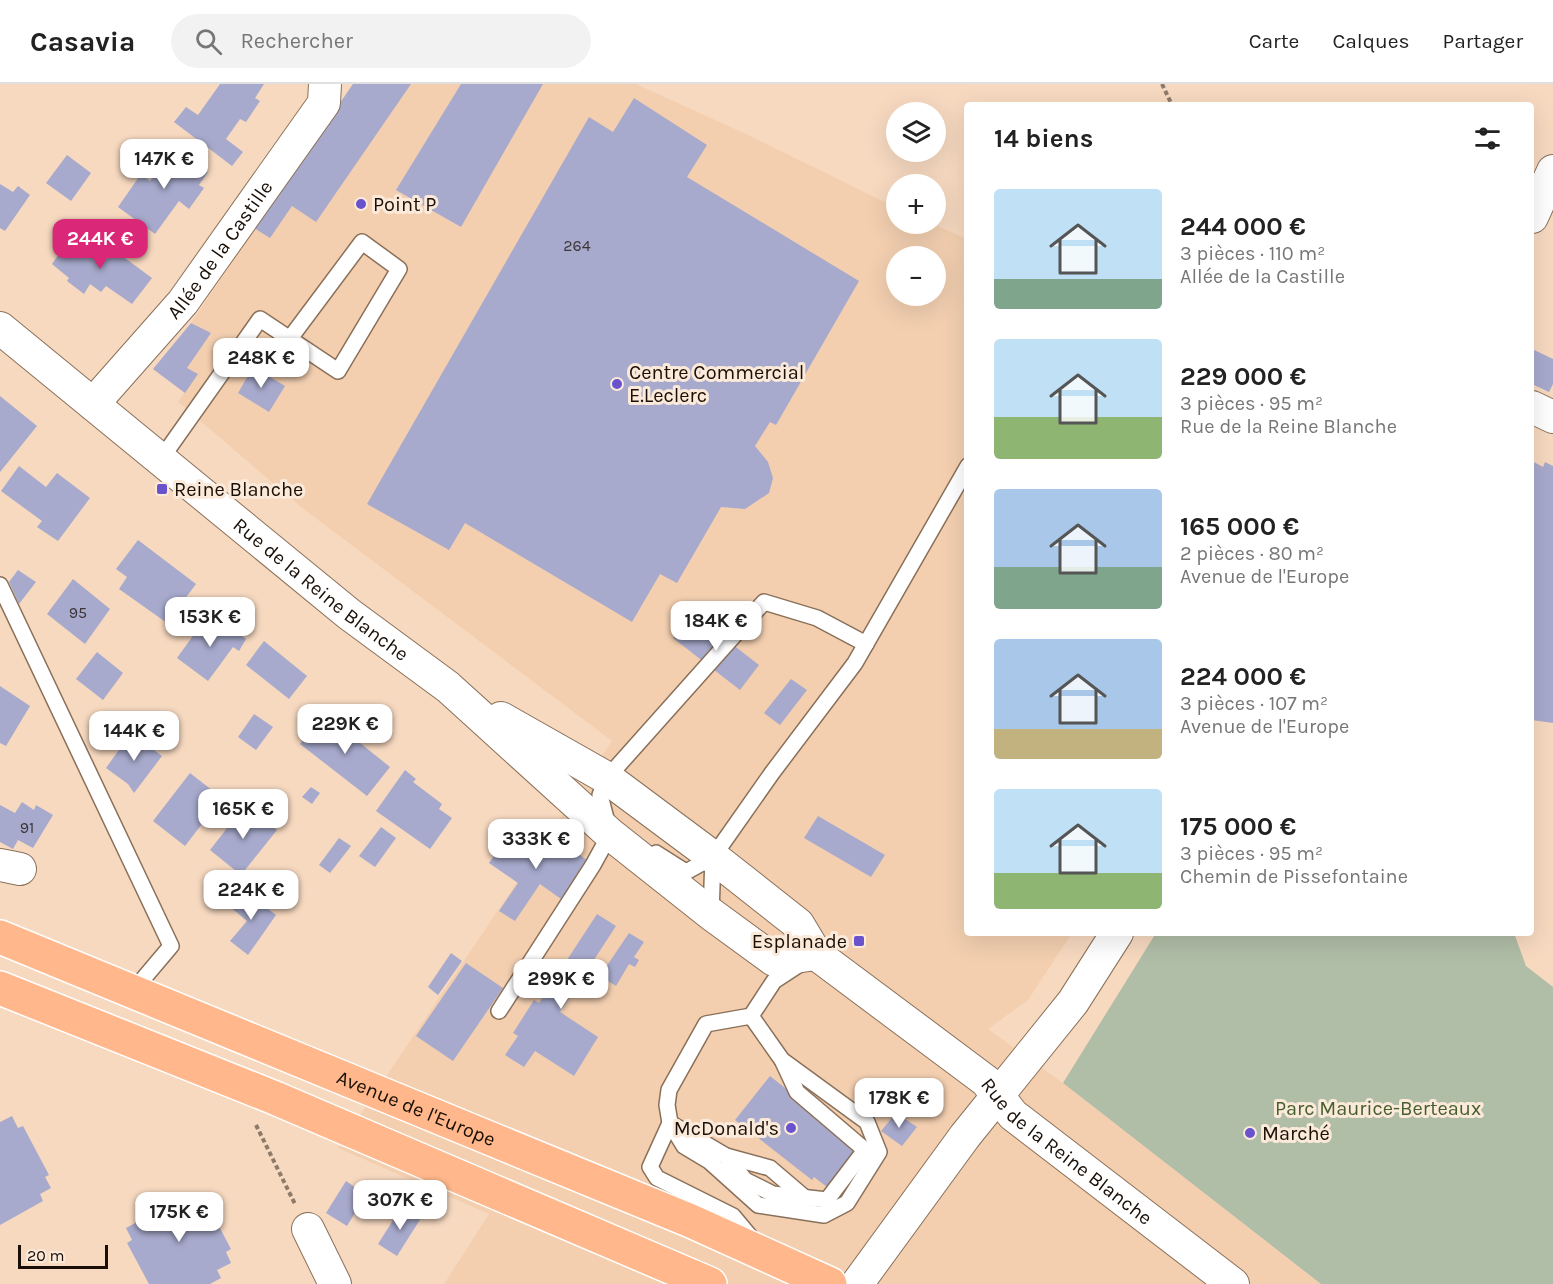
<!DOCTYPE html>
<html lang="fr">
<meta charset="utf-8">
<style>
body{margin:0;font-family:Karla,sans-serif;background:#f2f2f2;color:#222;height:100vh;display:flex;flex-direction:column;font-size:22px;white-space:nowrap}
*{box-sizing:border-box;margin:0}
p{font-size:20px;color:#767676}
.icon{flex:none;width:33px;height:33px;fill:none;stroke:currentColor;stroke-width:2;stroke-linecap:round;stroke-linejoin:round}
.map{position:relative;flex:1;overflow:hidden}
.details{position:absolute;left:964px;top:18px;width:570px;height:834px;display:flex;flex-direction:column;background:#fff;border-radius:6px;box-shadow:0 6px 24px #0002}
.details>*{flex:none}
.tools{position:absolute;left:886px;top:18px;display:grid;gap:12px}
.tools a{display:grid;place-items:center;width:60px;height:60px;border-radius:50%;background:#fff;box-shadow:0 6px 24px #0002;font-size:30px}
.scale{position:absolute;left:18px;bottom:15px;width:90px;box-sizing:border-box;padding-left:6px;border:3px solid #190f07;border-top:0;font-size:16px;line-height:21px;white-space:nowrap;color:#190f07;-webkit-text-stroke:4px #fbe9da;paint-order:stroke}
.price{position:absolute;translate:-50% -51px;padding:0 14px;border-radius:12px;background:#fff;color:#222;font-size:20px;line-height:39px;filter:drop-shadow(0 2px 3px #0008)}
.price::after{content:'';position:absolute;left:50%;top:36px;width:18px;height:14px;margin-left:-9px;background:inherit;clip-path:polygon(0 0,100% 0,50% 100%)}
.price.active{background:#db2777;color:#fff}
ul{padding:0;list-style:none}
li{display:flex;align-items:center;gap:18px;height:150px;padding:0 30px}
li span{display:grid;place-items:center;flex:none;width:168px;height:120px;border-radius:6px;color:#555}
li>.icon{margin-inline-start:auto}
span .icon{width:72px;height:72px;fill:#fffc;stroke-width:1}
li b{font-size:26px}
h2{display:flex;justify-content:space-between;align-items:center;height:72px;padding:0 30px;font-size:26px}
header{display:flex;align-items:center;gap:36px;box-sizing:border-box;height:84px;padding:0 30px;background:#fff;border-bottom:2px solid #e0e0e0}
header strong{font-size:28px}
nav{display:flex;gap:33px;margin-inline-start:auto;font-size:21px}
.search{width:420px;height:54px;background:#f2f2f2;display:flex;align-items:center;gap:15px;box-sizing:border-box;padding:0 21px;border-radius:33px;color:#767676;font-size:22px}
.map>svg:first-child{display:block}
</style>
<header>
<strong>Casavia</strong>
<div class="search"><svg class="icon" aria-label="search" viewBox="0 0 24 24"><circle cx="10" cy="10" r="6"/><path d="M15 15l6 6"/></svg>Rechercher</div>
<nav><a>Carte</a><a>Calques</a><a>Partager</a></nav>
</header>
<div class="map">
<svg width="1553" height="1200" viewBox="0 0 1553 1200">
<rect width="100%" height="100%" fill="#f7d9c0"/>
<path fill="#f3cfb0" fill-rule="evenodd" d="M 353,0 L 636,0 L 746,50 L 897,124 L 897,140 L 933,140 L 967,155 L 968,849 L 1072,849 L 1028,916 L 988,945 L 1063,999 L 1321,1200 L 444,1200 L 489,1130 L 338,1064 L 612,657 L 301,423 L 178,318 L 197,290 L 187,284 L 210,249 L 191,239 ZM 897,172 L 936,172 L 936,212 L 897,212 Z"/>
<polygon fill="#b0bda7" points="1156,849 1514,849 1526,882 1553,903 1553,1200 1321,1200 1063,999"/>
<g fill="#a7aacc">
<polygon points="220,0 264,0 255,14 260,17 246,38 240,35 226,55 243,68 232,82 174,38 186,23 198,31"/>
<polygon points="353,0 411,0 316,138 292,122 270,154 254,144"/>
<polygon points="461,0 543,0 461,143 396,106"/>
<polygon points="634,14 707,61 687,93 859,197 776,341 770,338 755,362 768,378 773,394 769,409 745,425 721,423 677,499 660,490 632,538 465,439 449,466 367,420 589,33 613,48"/>
<polygon points="169,60 208,88 199,101 204,104 189,125 179,117 155,150 118,123 141,90 150,97 161,82 156,79"/>
<polygon points="67,71 91,89 71,117 46,99"/>
<polygon points="0,100 13,108 18,102 30,111 5,147 0,144"/>
<polygon points="73,150 108,175 114,166 152,194 132,220 106,202 101,208 90,200 84,210 67,197 69,194 52,180"/>
<polygon points="191,239 211,249 187,284 198,290 185,309 153,285"/>
<polygon points="1532,265 1553,275 1553,300 1549,308 1532,300"/>
<polygon points="253,283 285,302 269,328 238,309"/>
<polygon points="0,312 37,342 0,388"/>
<polygon points="1532,377 1543,383 1545,378 1553,382 1553,639 1532,636"/>
<polygon points="19,382 46,403 57,389 90,414 58,457 37,443 42,437 1,407"/>
<polygon points="138,456 196,500 167,539 119,505 127,493 116,485"/>
<polygon points="18,486 36,498 19,520 9,498"/>
<polygon points="73,495 110,525 85,560 47,530"/>
<polygon points="692,529 759,581 740,606 673,554"/>
<polygon points="205,535 222,547 226,540 246,555 239,567 233,563 208,597 177,574"/>
<polygon points="264,557 307,592 289,615 246,581"/>
<polygon points="97,568 123,589 103,616 76,595"/>
<polygon points="791,595 807,606 780,641 764,629"/>
<polygon points="0,602 30,622 6,662 0,659"/>
<polygon points="254,630 273,643 256,666 238,653"/>
<polygon points="324,630 390,683 367,712 300,660"/>
<polygon points="131,649 162,672 134,709 128,700 106,684"/>
<polygon points="405,686 416,695 413,698 442,720 439,725 452,734 430,765 376,727"/>
<polygon points="190,689 222,714 185,762 153,737"/>
<polygon points="311,703 320,709 312,720 302,713"/>
<polygon points="22,718 34,726 36,721 53,731 33,764 18,756 13,765 0,758 0,721 15,729"/>
<polygon points="245,721 277,746 241,791 210,766"/>
<polygon points="818,732 885,771 871,793 804,754"/>
<polygon points="381,743 396,754 375,783 359,772"/>
<polygon points="510,749 538,769 552,750 588,777 561,815 540,800 515,837 499,827 518,799 489,779"/>
<polygon points="339,754 351,762 330,789 319,781"/>
<polygon points="243,806 276,831 248,871 230,857 247,837 229,822"/>
<polygon points="597,830 616,842 560,928 598,953 574,992 535,967 524,983 505,971 518,952 513,949 534,916 539,919"/>
<polygon points="629,849 644,858 634,873 639,876 635,883 629,880 616,902 600,892"/>
<polygon points="451,869 462,877 438,911 428,903"/>
<polygon points="466,879 503,904 453,977 416,952"/>
<polygon points="770,992 847,1053 856,1065 827,1103 814,1093 812,1096 735,1036"/>
<polygon points="896,1029 917,1043 902,1062 881,1047"/>
<polygon points="12,1032 18,1044 23,1042 49,1091 45,1093 51,1104 40,1110 43,1117 0,1141 0,1038"/>
<polygon points="346,1097 366,1111 347,1142 326,1129"/>
<polygon points="194,1108 201,1121 206,1118 231,1165 226,1168 231,1179 217,1186 221,1194 210,1200 149,1200 127,1159 132,1156 126,1144 141,1136 138,1129 176,1109 179,1115"/>
<polygon points="402,1122 421,1134 397,1172 378,1160"/>
</g>
<g fill="none" stroke-linecap="round" stroke-linejoin="round">
<g stroke="#8a7059" stroke-width="18">
<g id="service">
<polyline points="161,375 260,235 338,287 399,185 362,158 291,253"/>
<polyline points="0,501 171,862 133,907"/>
<polyline points="656,769 686,788 713,773 772,689 855,579 968,382"/>
<polyline points="711,830 713,773"/>
<polyline points="499,927 593,781 610,750 600,711 607,694 764,518 817,534 866,560"/>
<polyline points="751,932 782,976 867,1038 879,1068 847,1119 824,1131 758,1121 709,1077 684,1062 670,1039 667,1021 669,1006 706,940 751,932 774,897 800,880"/>
<polyline points="726,1072 770,1084 804,1113"/>
<polyline points="753,1156 733,1132 657,1094 650,1083 670,1039 726,1072 745,1096 773,1110 827,1116 865,1066 797,1008 783,978"/>
</g>
</g>
<g stroke="#8a7059" stroke-width="34">
<g id="minor">
<polyline points="1532,133 1553,87"/>
<path id="s1" d="M 0,244 L 349,530 L 448,603 L 610,750 L 711,830 L 774,876 L 816,870"/>
<path id="s2" d="M 93,320 L 183,218 L 324,19 L 325,0"/>
<polyline points="1532,323 1553,333"/>
<path id="s3" d="M 501,634 L 607,694 L 713,773 L 798,840 L 816,870 L 986,997 L 1013,1031 L 1233,1200"/>
<polyline points="0,781 20,785"/>
<polyline points="308,1145 335,1200"/>
<polyline points="857,1200 965,1052 1073,918 1117,849"/>
</g>
</g>
<g stroke="#fff" stroke-width="36">
<g id="primary">
<path id="s4" d="M 0,853 L 691,1137 L 830,1200"/>
<polyline points="0,904 275,1014 710,1200"/>
</g>
</g>
<g stroke="#8e7a69" stroke-width="4" stroke-dasharray="4.5 3" stroke-linecap="butt">
<polyline points="1162,0 1172,21"/>
<polyline points="256,1041 295,1120"/>
</g>
<use href="#service" stroke="#fff" stroke-width="15"/>
<use href="#minor" stroke="#fff" stroke-width="32"/>
<use href="#primary" stroke="#ffb78b" stroke-width="33"/>
</g>
<g fill="#6953cc" stroke="#fbe9da" stroke-width="2">
<circle cx="361" cy="120" r="6"/>
<circle cx="617" cy="300" r="6"/>
<rect x="156" y="399" width="12" height="12" rx="3"/>
<rect x="853" y="851" width="12" height="12" rx="3"/>
<circle cx="791" cy="1044" r="6"/>
<circle cx="1250" cy="1049" r="6"/>
</g>
<g text-anchor="middle" stroke-width="6" stroke-linejoin="round" paint-order="stroke">
<g font-size="16" fill="#3c3638">
<text x="577" y="167">264</text>
<text x="78" y="534">95</text>
<text x="27" y="749">91</text>
</g>
<g font-size="20" fill="#190f07" stroke="#fbe9da" text-anchor="start">
<text x="373" y="127">Point P</text>
<text x="629" y="295">Centre Commercial<tspan x="629" dy="23">E.Leclerc</tspan></text>
<text x="174" y="412">Reine Blanche</text>
<text x="847" y="864" text-anchor="end">Esplanade</text>
<text x="779" y="1051" text-anchor="end">McDonald's</text>
<text x="1262" y="1056">Marché</text>
</g>
<g font-size="20" fill="#190f07" stroke="#fbe9da">
<text dy="7" stroke="none"><textPath href="#s2" startOffset="200">Allée de la Castille</textPath></text>
<text dy="7" stroke="none"><textPath href="#s1" startOffset="414">Rue de la Reine Blanche</textPath></text>
<text dy="7" stroke="none"><textPath href="#s4" startOffset="450">Avenue de l'Europe</textPath></text>
<text dy="7" stroke="none"><textPath href="#s3" startOffset="717">Rue de la Reine Blanche</textPath></text>
</g>
<g font-size="20" fill="#465f2f" stroke="#fbe9da">
<text x="1378" y="1031">Parc Maurice-Berteaux</text>
</g>
</g>
</svg>
<div class="tools">
<a><svg class="icon" aria-label="layers" viewBox="0 0 24 24"><path d="M12 4l9 5-9 5-9-5zM3 14l9 5 9-5"/></svg></a>
<a>+</a>
<a>−</a>
</div>
<div class="scale">20 m</div>
<b class="price" style="left:164px;top:106px">147K €</b>
<b class="price active" style="left:100px;top:186px">244K €</b>
<b class="price" style="left:261px;top:305px">248K €</b>
<b class="price" style="left:210px;top:564px">153K €</b>
<b class="price" style="left:716px;top:568px">184K €</b>
<b class="price" style="left:345px;top:671px">229K €</b>
<b class="price" style="left:134px;top:678px">144K €</b>
<b class="price" style="left:243px;top:756px">165K €</b>
<b class="price" style="left:536px;top:786px">333K €</b>
<b class="price" style="left:251px;top:837px">224K €</b>
<b class="price" style="left:561px;top:926px">299K €</b>
<b class="price" style="left:899px;top:1045px">178K €</b>
<b class="price" style="left:400px;top:1147px">307K €</b>
<b class="price" style="left:179px;top:1159px">175K €</b>
<section class="details">
<h2>14 biens<svg class="icon" aria-label="filters" viewBox="0 0 24 24"><path d="M4 7h16M4 17h16"/><circle cx="9" cy="7" r="2"/><circle cx="15" cy="17" r="2"/></svg></h2>
<ul>
<li><span style="background:linear-gradient(#bfe0f5 75%,#7fa58c 0)"><svg class="icon" aria-label="home" viewBox="0 0 24 24"><path d="M3 11l9-7 9 7M6 9v11h12V9"/></svg></span><div><b>244 000 €</b><p>3 pièces · 110 m²</p><p>Allée de la Castille</p></div></li>
<li><span style="background:linear-gradient(#bfe0f5 65%,#8fb573 0)"><svg class="icon" aria-label="home" viewBox="0 0 24 24"><path d="M3 11l9-7 9 7M6 9v11h12V9"/></svg></span><div><b>229 000 €</b><p>3 pièces · 95 m²</p><p>Rue de la Reine Blanche</p></div></li>
<li><span style="background:linear-gradient(#a9c7e8 65%,#7fa58c 0)"><svg class="icon" aria-label="home" viewBox="0 0 24 24"><path d="M3 11l9-7 9 7M6 9v11h12V9"/></svg></span><div><b>165 000 €</b><p>2 pièces · 80 m²</p><p>Avenue de l'Europe</p></div></li>
<li><span style="background:linear-gradient(#a9c7e8 75%,#c2b280 0)"><svg class="icon" aria-label="home" viewBox="0 0 24 24"><path d="M3 11l9-7 9 7M6 9v11h12V9"/></svg></span><div><b>224 000 €</b><p>3 pièces · 107 m²</p><p>Avenue de l'Europe</p></div></li>
<li><span style="background:linear-gradient(#bfe0f5 70%,#8fb573 0)"><svg class="icon" aria-label="home" viewBox="0 0 24 24"><path d="M3 11l9-7 9 7M6 9v11h12V9"/></svg></span><div><b>175 000 €</b><p>3 pièces · 95 m²</p><p>Chemin de Pissefontaine</p></div></li>
</ul>
</section>
</div>
